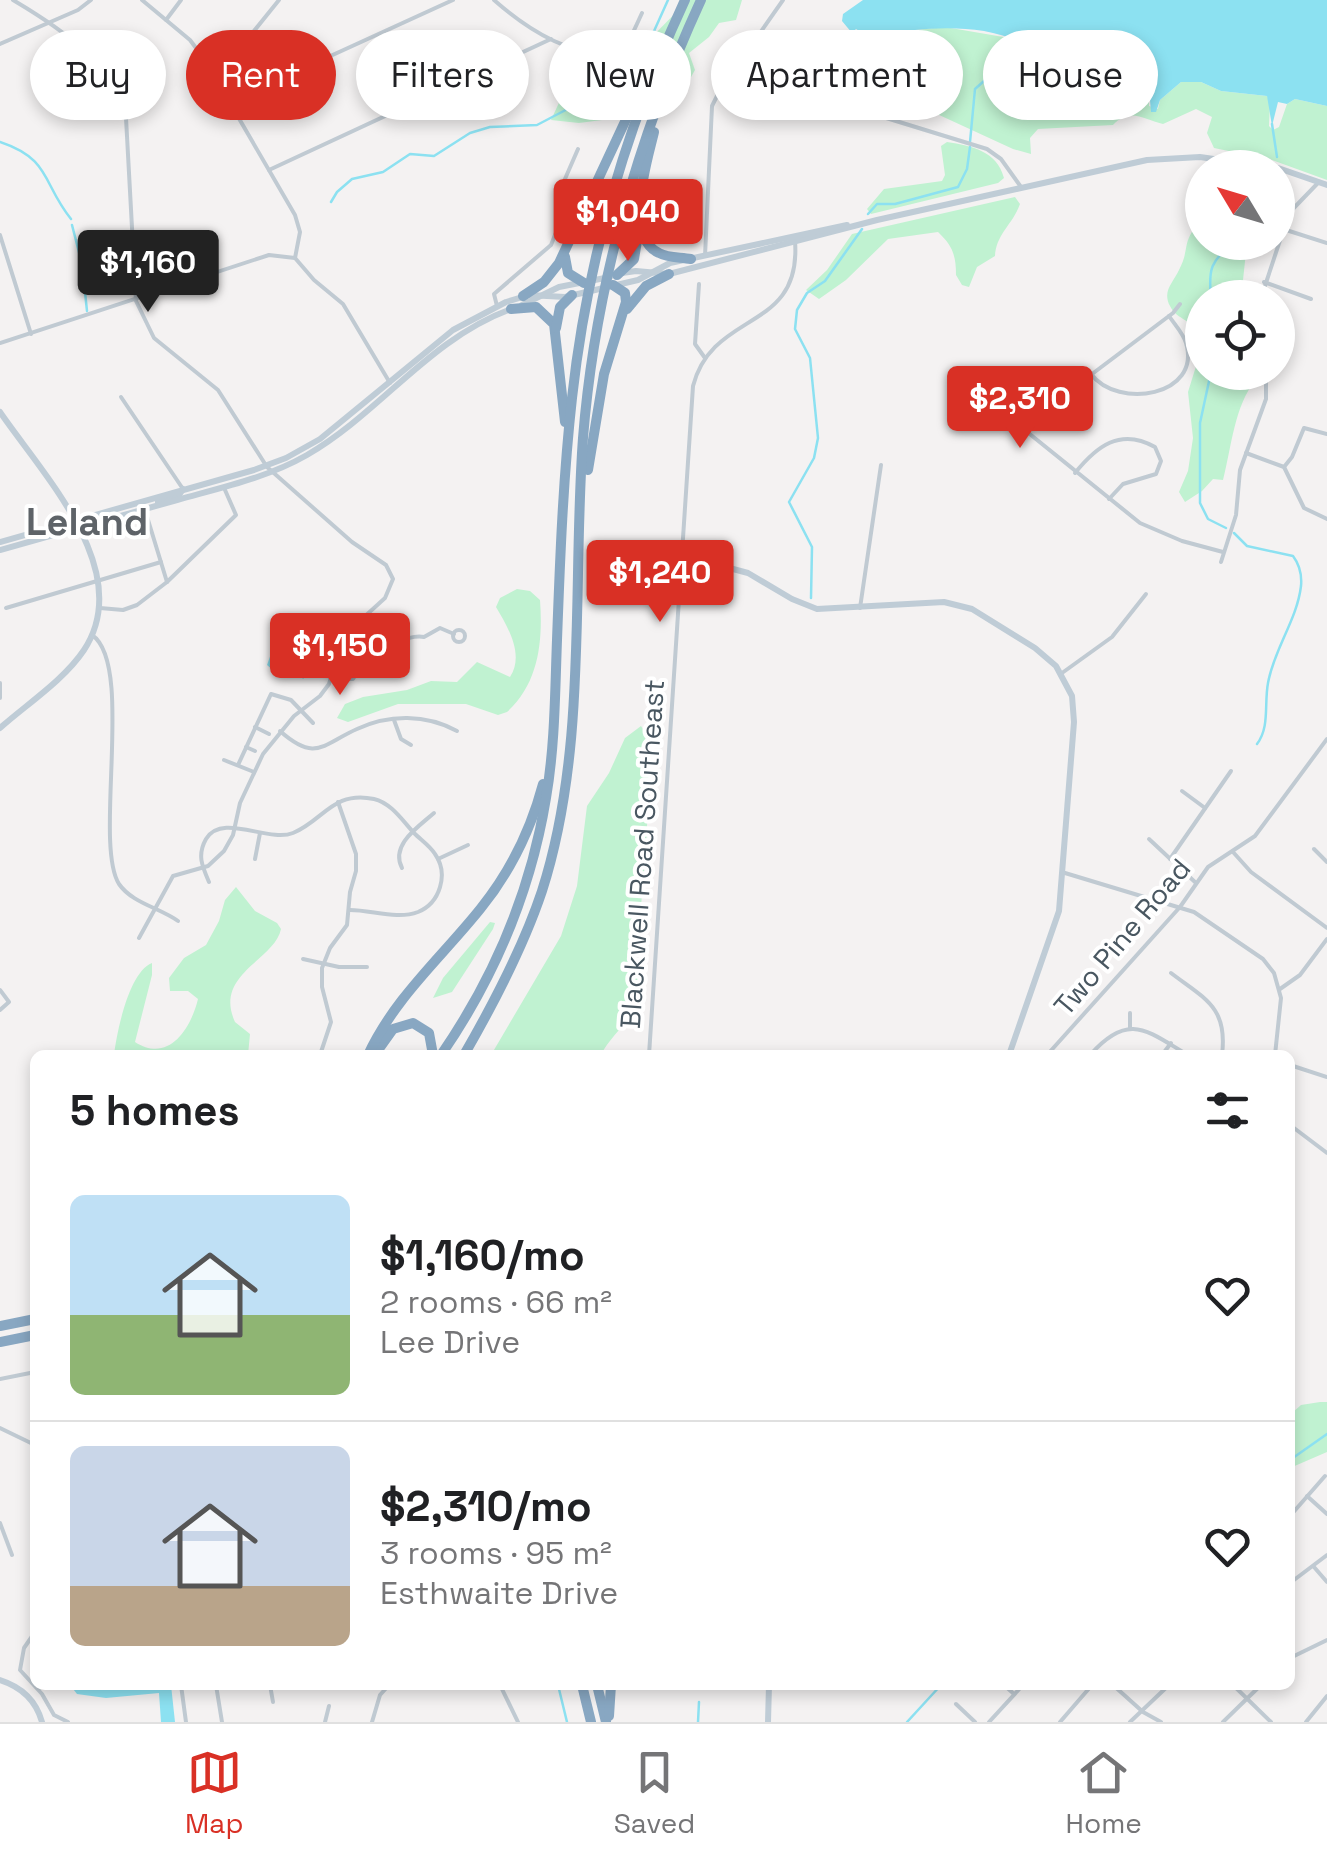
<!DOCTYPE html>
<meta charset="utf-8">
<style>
body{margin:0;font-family:"Space Grotesk",sans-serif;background:#f2f2f2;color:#202124;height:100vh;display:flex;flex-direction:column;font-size:38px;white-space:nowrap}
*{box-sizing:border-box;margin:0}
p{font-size:32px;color:#757577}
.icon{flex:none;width:55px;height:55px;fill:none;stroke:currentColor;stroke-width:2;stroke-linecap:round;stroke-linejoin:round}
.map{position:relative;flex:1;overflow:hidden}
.panel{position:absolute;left:30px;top:1050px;width:1265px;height:640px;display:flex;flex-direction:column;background:#fff;border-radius:15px;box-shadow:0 5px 15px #0003}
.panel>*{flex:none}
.guide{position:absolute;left:30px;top:30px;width:1268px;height:90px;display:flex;gap:20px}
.needle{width:65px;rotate:308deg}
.fabs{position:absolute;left:1185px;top:150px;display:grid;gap:20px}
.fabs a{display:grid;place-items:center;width:110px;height:110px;border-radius:50%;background:#fff;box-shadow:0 5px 15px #0003;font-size:50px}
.price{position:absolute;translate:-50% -85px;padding:0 22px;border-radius:10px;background:#d93025;color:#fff;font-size:32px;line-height:65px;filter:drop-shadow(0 2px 5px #0008)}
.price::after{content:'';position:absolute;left:50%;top:60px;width:30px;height:22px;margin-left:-15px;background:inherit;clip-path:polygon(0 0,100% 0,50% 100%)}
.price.current{background:#222;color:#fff}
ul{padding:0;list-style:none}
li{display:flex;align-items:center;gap:30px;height:250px;padding:0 40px}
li+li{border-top:2px solid #e0e0e0}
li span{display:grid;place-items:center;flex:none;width:280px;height:200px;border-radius:15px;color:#555}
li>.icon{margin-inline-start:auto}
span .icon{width:120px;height:120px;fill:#fffc;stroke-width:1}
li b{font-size:42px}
h2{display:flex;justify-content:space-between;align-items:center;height:120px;padding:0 40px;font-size:42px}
.tag{padding:0 35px;border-radius:45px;background:#fff;box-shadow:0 5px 15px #0003;font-size:35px;line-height:90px}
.tag.current{background:#d93025;color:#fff}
.tabs{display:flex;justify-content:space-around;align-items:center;height:140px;border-top:2px solid #e0e0e0;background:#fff;font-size:28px;color:#757577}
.tabs a{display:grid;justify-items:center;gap:5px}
.tabs .current{color:#d93025}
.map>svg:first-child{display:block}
</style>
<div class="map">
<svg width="1327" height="1722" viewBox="0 0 1327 1722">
<rect width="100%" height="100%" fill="#f4f2f2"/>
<g fill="#c0f2d1">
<polygon points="688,0 742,0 736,20 719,23 709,37 689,53 695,70 691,77 679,81 663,69 648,67 623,77 611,91 610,119 579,123 551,120 570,79 594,63 632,52 649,40"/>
<path d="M 945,27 L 1021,40 L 1053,57 L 1073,56 L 1133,67 L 1149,89 L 1149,106 L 1158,109 L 1160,100 L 1181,82 L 1201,82 L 1221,91 L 1267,96 L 1270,103 L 1269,126 L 1273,130 L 1279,127 L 1287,104 L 1295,99 L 1327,106 L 1327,180 L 1272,160 L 1214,148 L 1207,133 L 1212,117 L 1196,109 L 1163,124 C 1143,119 1130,107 1113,125 L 1038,129 L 1030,138 L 1031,154 L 1013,149 L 937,114 L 905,74 L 906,69 L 894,56 L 915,30 Z"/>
<path d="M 947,142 C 972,146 997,151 1004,178 L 998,183 L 871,214 L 867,209 L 884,189 L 942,181 L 945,175 L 941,146 Z"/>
<path d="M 1015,197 L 1020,204 C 1013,224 996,234 995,256 L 977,267 L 969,287 L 962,285 L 956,275 C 956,256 953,246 938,232 L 888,239 L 846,280 L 819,299 L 806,290 L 827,270 L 852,234 Z"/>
<path d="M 1202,219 L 1202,242 L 1247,243 L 1243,280 L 1249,297 L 1202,298 L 1202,342 C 1192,316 1178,322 1170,306 C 1162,291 1173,283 1179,270 C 1191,247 1180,243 1202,219 Z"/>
<path d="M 1202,347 L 1202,372 L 1256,373 L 1256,379 C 1234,407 1232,445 1223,480 L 1213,479 L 1202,491 L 1185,502 L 1179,492 L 1188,471 L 1193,438 L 1188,392 Z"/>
<path d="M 517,589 L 530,591 L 540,600 C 543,641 539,683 507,712 L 498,715 L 466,704 L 398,704 L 348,722 L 337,718 L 345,704 L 363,697 L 407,690 L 431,681 L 457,682 L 477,662 L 510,677 C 525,654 507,626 496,607 L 500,598 Z"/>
<path d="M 641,726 C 659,749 639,918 637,957 C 636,971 640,990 636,1003 C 631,1022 609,1037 601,1055 L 491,1055 L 561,936 L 577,886 L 587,806 L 609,773 L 625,738 Z"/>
<path d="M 236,887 L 255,911 L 277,923 L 281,929 C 275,960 213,974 235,1022 L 250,1034 L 248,1055 L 114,1055 C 117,1031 129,972 152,963 L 152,975 L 135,1042 C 169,1064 191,1028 198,999 L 188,991 L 170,991 L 169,978 L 184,958 L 206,945 L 219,921 L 225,900 Z"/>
<polygon points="490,922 495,923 493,929 452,992 433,998 443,978"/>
<polygon points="1320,1402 1327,1402 1327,1452 1290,1468 1292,1413 1301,1405"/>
</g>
<g fill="#8ce1f1">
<path d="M 863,0 L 1327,0 L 1327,106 L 1295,99 L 1287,104 L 1278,102 L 1272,126 L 1267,96 L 1221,91 L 1201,82 L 1181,82 L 1160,100 L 1156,112 L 1151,112 L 1149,88 L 1133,67 C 1108,62 1069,47 1046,62 L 1041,84 L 1036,88 L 1033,85 L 1035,53 C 1007,27 952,26 915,30 L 894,56 L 873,49 L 874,45 L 879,47 L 880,44 L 856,29 L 852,33 L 842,21 L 843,14 Z"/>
<polygon points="286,626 328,659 320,669 299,671 304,679 284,670 273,670 267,665 279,631"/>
<polygon points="70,1685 171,1685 175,1722 161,1722 159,1693 106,1698 77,1694"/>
</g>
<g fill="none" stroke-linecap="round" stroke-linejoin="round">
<g stroke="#8ce1f1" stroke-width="2.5">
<polyline points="1272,124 1277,157"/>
<path d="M 0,142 C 51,159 42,183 71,219"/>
<polyline points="970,142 975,89 993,73 1001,52 1021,37"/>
<polyline points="331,202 337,192 352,179 383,172 410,154 434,156 470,133 490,127 537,125 579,103 597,82 614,70 641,60 668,0"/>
<polyline points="868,214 877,204 895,204 958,187 967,169 970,147"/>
<polyline points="72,225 82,264 87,311"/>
<path d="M 1211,298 C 1208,267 1211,263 1233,242"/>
<polyline points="1211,372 1200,423 1200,503 1208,519 1226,528"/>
<path d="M 1234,533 L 1247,546 L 1293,556 C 1299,564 1302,575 1301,586 C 1297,620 1274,649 1268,683 C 1264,704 1270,727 1257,744"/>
<polyline points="811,598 812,547 789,502 814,458 818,438 810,358 795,329 797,310 807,293 825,281 862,229"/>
<polyline points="1290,1460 1327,1434"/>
<polyline points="558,1685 567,1722"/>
<polyline points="700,1686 700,1685"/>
<polyline points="698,1722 699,1702"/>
<polyline points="907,1722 941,1685"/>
</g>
<g stroke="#c0cad2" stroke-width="4">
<path d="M 13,0 C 67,32 103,57 126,118 L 136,301 L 154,338 L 218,390 L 267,467 L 352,542 L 386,565 L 393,579 L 385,598 L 363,618 L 344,643 L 337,655 L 329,684 L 320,696 L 294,716 L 263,754 L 240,803 L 233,835 L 224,851 L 208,866 L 173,876 L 139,938"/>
<polyline points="142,0 190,40 205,60 295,215 300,232 295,258 314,280 343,304 390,383"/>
<path d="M 494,0 C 528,30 577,62 624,52 L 642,13"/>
<polyline points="166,20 181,0"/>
<polyline points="758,37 848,97 883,117 987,149 1001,159 1021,187"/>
<polyline points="0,44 78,10 91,0"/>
<polyline points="216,78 279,0"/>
<polyline points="231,107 291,74 453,0"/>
<polyline points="269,170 551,39"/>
<polyline points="1283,229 1327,243"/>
<polyline points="0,235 31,334"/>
<polyline points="705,256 712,106 720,90 783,0"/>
<polyline points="1264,282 1311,299"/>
<polyline points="699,284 695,344 705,358"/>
<polyline points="1261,298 1289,213 1317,184"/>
<polyline points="1180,304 1173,313 1031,420 1026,431 1140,523 1182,541 1223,552"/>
<polyline points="497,306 494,294 551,245 567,205 558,195 578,149"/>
<polyline points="0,343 269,255 295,258"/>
<path d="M 1091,374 C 1118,410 1202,396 1186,343 C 1183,333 1175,325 1169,316"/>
<polyline points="121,397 183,489"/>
<polyline points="1246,453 1284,467 1304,508 1327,519"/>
<polyline points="1284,467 1292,457 1304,428 1327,434"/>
<path d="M 1075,473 C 1096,447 1120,427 1155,447 L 1161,461 L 1156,474 L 1123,484 L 1109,499"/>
<polyline points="145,510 167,582"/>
<polyline points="1221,562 1236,515 1240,470 1266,399 1266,372"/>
<polyline points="6,608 161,562"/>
<polyline points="100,608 123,610 137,605 167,582 236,515 225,490"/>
<polyline points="860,608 881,465"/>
<path d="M 363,618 C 373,626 385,641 399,640 C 409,639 414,635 424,637 L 440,628 L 454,634"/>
<circle cx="459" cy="636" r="6"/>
<path d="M 92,635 C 135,664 93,843 119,884 C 132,903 160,908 178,921"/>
<polyline points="333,673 350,679 353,679 357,673 349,668 342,676"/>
<polyline points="1062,673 1112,637 1146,594"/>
<polyline points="0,683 0,698"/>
<polyline points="394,720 401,739 411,745"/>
<polyline points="255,727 269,734"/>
<path d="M 280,731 C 316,763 323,744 357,729 C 389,714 426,714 457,731"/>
<polyline points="246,747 255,751"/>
<polyline points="224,760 254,772"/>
<polyline points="238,765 271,694 291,700 313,723"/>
<polyline points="1182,791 1205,808"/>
<polyline points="1149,839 1196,883"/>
<polyline points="1314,849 1327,862"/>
<polyline points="1233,852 1251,872 1327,928"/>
<polyline points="255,859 260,833"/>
<polyline points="438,859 468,845"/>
<polyline points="1170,859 1231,771"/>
<path d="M 402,868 C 390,845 418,827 434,813"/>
<polyline points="1065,873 1194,912 1263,959 1274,973 1281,998 1275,1055"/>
<path d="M 209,882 C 202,866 197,855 206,839 C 222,812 268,843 293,833 C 323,821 333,790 374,799 C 391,803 402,820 414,833 C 421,840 430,846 435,854 C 449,874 440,903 418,912 C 397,920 372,910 350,910"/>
<polyline points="303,959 339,967 367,967"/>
<path d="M 1171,973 C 1205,999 1228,1007 1222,1055"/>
<polyline points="1280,989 1300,975 1327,939"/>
<polyline points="0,990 9,1002 0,1010"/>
<polyline points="1130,1013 1130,1028"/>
<polyline points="320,1055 331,1022 322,987 322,968 330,948 347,925 350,892 356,871 356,854 338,802"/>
<path d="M 649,1055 L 693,386 C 713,309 802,333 795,241"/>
<polyline points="1047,1055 1180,907 1208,867 1255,836 1327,739"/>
<path d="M 1090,1055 C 1129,1011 1147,1031 1188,1055"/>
<polyline points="1162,1055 1171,1043"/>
<polyline points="1290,1065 1327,1077"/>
<polyline points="1290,1125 1327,1153"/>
<polyline points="0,1379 35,1372"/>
<polyline points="0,1428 35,1445"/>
<polyline points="1307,1496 1327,1514"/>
<polyline points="1290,1516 1325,1476"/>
<polyline points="0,1523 12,1555"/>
<polyline points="1314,1567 1327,1582"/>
<polyline points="1290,1583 1327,1555"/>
<polyline points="35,1632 24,1648 20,1670 42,1694 54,1715 68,1722"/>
<polyline points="1290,1658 1327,1640"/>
<polyline points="181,1685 186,1722"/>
<polyline points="216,1685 222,1722"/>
<polyline points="270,1685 273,1702"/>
<polyline points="500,1685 518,1722"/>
<polyline points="1004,1685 1014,1694"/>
<polyline points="1113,1685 1143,1712 1161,1722"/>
<polyline points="1233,1685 1271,1722"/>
<polyline points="956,1704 975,1722"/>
<polyline points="325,1722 329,1706"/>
<polyline points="372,1722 380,1695 389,1685"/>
<polyline points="989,1722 1023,1685"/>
<polyline points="1060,1722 1092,1685"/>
<polyline points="1130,1722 1169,1685"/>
<polyline points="1223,1722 1261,1685"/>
<polyline points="1306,1722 1327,1696"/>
</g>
<g stroke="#bfccd6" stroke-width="6">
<polyline points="1278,168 1327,185"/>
<polyline points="622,273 636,271 669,274 877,220 1147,160 1200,157 1275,168"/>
<polyline points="522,305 559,287 610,277"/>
<path d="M 0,412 C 43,475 136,571 84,650 C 64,680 27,704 0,728"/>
<polyline points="158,502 179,495 183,489"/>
<polyline points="0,542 254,470 286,458 320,439 453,330 506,302 529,295 565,297 638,280 670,263 847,225"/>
<path d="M 0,550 C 59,533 118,517 177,500 C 220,488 267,478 307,455 C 380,413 429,339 511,309"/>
<polyline points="681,555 748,573 792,599 817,609 944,602 972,609 1035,648 1056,666 1072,696 1074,722 1059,911 1009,1055"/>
<path d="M 0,1680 C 22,1687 36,1700 42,1722"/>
<polyline points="768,1722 769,1685"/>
</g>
<g stroke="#88a7c2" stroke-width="10">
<path d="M 654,132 C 647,162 623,236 659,253 C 668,258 680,257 691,259"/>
<polyline points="565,257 568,273 584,283"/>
<polyline points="617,275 634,259 639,229"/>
<polyline points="523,296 544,282 559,263 650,68"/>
<polyline points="511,309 536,307 554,324 565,422"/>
<polyline points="627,309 646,286 669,274"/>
<polyline points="556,328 560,307 572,295"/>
<polyline points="588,470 604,374 626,302 625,293 613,285"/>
<polyline points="378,1050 393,1029 413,1023 429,1033 433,1055"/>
<path d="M 368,1055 C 395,997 442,957 481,908 C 510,872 531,829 543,784"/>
<path d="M 441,1055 C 494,978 531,890 546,798 C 555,746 555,692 557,640 C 560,559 563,479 572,398 C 587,261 627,125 685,0"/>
<path d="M 464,1055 C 494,1003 523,948 542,891 C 588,748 572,586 583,438 C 595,287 638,137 701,0"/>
<polyline points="0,1326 35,1319"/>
<polyline points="0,1342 35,1335"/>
<polyline points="582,1685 591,1722"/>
<polyline points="597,1685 606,1722"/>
<polyline points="609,1716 611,1685"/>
</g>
</g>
<g text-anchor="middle" stroke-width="8" stroke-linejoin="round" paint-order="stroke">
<g font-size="28" fill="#495761" stroke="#fff">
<text transform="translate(642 854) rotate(-86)" y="10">Blackwell Road Southeast</text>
<text transform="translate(1122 937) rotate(-50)" y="10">Two Pine Road</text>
</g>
<g font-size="38" font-weight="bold" fill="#5e6368" stroke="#fff">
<text x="87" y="535">Leland</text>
</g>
</g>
</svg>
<div class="fabs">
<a><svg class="needle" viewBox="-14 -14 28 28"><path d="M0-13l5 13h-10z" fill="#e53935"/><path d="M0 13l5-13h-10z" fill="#757577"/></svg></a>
<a><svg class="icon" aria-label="locate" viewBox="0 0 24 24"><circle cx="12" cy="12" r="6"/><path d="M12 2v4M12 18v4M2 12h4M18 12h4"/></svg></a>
</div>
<b class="price" style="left:628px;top:264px">$1,040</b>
<b class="price current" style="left:148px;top:315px">$1,160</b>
<b class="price" style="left:1020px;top:451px">$2,310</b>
<b class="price" style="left:660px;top:625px">$1,240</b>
<b class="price" style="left:340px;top:698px">$1,150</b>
<div class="guide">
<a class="tag">Buy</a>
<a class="tag current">Rent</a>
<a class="tag">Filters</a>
<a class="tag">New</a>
<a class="tag">Apartment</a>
<a class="tag">House</a>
</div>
<section class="panel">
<h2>5 homes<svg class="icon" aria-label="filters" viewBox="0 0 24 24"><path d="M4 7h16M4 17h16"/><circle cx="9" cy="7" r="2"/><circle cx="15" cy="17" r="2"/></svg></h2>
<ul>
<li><span style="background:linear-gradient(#bfe0f5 60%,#8fb573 0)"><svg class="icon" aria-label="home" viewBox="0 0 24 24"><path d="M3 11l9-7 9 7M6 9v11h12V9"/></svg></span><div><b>$1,160/mo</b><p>2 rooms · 66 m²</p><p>Lee Drive</p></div><svg class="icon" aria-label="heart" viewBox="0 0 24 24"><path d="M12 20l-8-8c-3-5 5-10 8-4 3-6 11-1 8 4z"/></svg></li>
<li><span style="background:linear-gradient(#c9d6e8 70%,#b9a48a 0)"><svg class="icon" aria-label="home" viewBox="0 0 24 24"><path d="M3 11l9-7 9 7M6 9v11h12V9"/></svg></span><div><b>$2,310/mo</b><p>3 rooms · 95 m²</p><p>Esthwaite Drive</p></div><svg class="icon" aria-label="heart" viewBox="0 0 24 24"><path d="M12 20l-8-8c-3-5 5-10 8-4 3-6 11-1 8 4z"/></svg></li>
</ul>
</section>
</div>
<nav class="tabs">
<a class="current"><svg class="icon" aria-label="map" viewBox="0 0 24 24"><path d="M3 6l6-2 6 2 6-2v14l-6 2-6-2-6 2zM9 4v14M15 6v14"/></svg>Map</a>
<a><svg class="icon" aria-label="saved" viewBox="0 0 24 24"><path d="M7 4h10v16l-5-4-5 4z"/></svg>Saved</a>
<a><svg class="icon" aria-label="home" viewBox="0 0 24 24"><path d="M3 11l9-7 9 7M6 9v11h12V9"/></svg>Home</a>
</nav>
